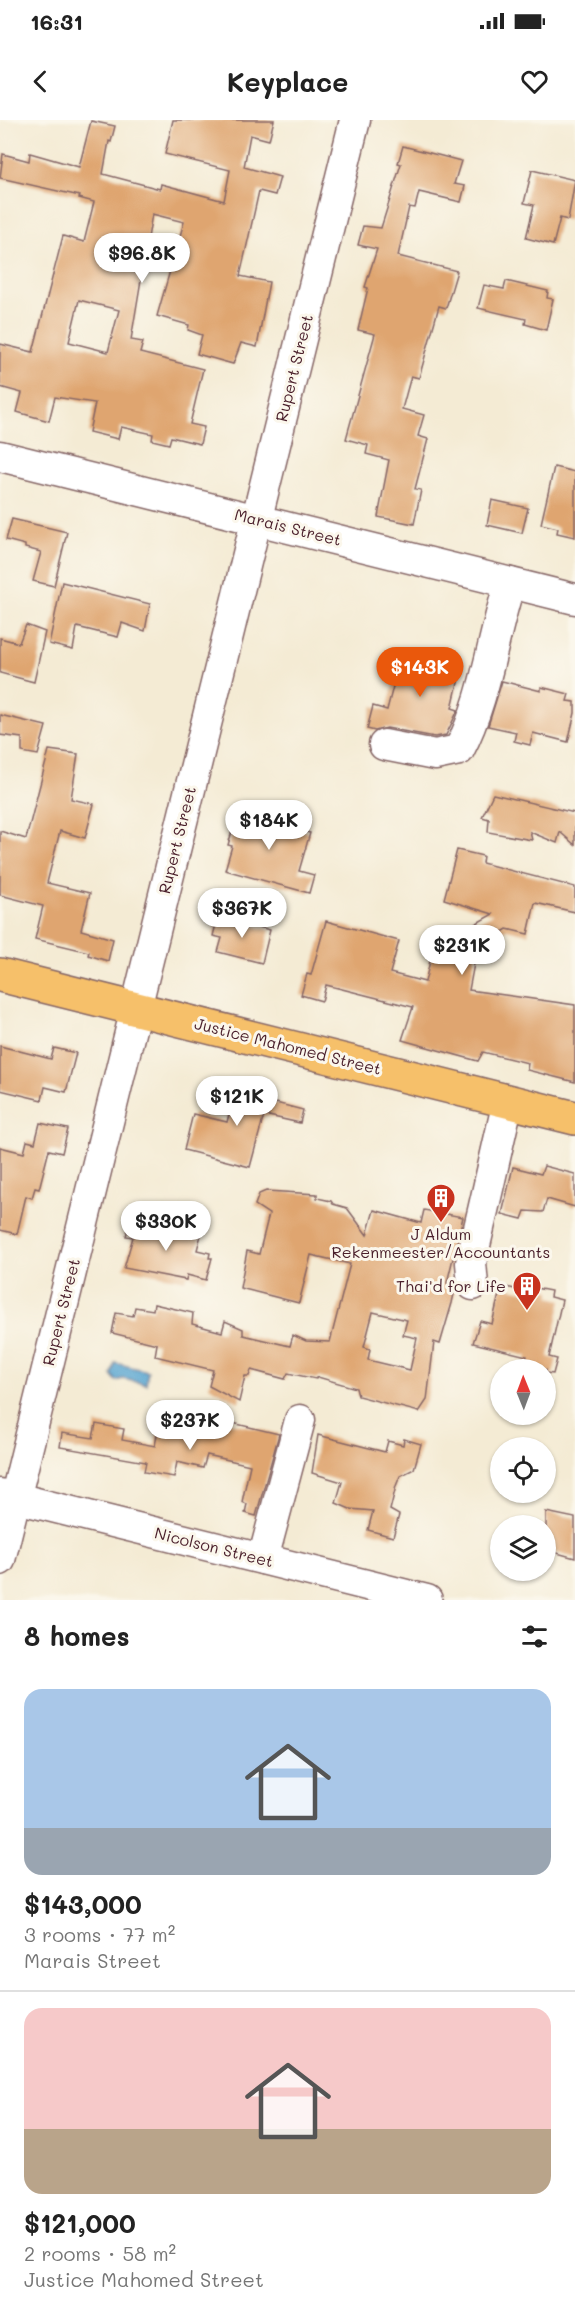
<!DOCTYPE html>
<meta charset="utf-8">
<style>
body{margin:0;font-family:Mali,sans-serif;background:#f2f2f2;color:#222;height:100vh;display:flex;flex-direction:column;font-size:22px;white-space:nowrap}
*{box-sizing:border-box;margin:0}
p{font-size:20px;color:#767676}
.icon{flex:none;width:33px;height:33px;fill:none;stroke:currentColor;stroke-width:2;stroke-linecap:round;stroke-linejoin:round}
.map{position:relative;height:1480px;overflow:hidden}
.drawer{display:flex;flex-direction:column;background:#fff;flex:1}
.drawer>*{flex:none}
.needle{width:39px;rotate:359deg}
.fabs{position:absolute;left:490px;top:1239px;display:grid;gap:12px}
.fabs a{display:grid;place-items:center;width:66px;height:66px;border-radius:50%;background:#fff;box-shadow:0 2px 4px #0004;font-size:30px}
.price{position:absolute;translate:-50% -51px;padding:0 14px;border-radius:21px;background:#fff;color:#222;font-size:20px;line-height:39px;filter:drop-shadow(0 2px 3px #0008)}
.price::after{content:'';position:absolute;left:50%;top:36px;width:18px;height:14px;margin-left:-9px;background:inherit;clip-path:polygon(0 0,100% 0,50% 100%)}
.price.active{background:#ea580c;color:#fff}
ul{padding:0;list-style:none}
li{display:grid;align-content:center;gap:12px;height:318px;padding:0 24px}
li+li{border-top:2px solid #e0e0e0}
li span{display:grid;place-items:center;height:186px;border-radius:18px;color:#555}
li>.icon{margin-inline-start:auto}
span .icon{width:108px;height:108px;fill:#fffc;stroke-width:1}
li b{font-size:26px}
h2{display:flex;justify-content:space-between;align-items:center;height:72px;padding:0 24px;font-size:26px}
.status{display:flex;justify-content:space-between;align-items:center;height:42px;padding:0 30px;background:#fff;direction:ltr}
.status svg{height:16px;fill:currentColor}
header{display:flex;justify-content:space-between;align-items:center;height:78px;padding:0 24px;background:#fff;font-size:27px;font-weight:800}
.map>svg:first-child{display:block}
</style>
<div class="status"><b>16:31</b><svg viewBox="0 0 49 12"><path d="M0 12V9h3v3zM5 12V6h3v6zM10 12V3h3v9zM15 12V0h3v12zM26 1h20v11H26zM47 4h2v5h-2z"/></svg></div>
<header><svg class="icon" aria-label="back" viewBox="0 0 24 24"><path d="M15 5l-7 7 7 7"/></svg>Keyplace<svg class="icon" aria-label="heart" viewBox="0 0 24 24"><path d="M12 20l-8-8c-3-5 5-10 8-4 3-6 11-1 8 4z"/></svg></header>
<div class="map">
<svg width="575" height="1480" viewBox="0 0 575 1480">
<rect width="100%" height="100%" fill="#fbf7ec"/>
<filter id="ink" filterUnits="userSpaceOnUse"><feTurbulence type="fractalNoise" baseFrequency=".0167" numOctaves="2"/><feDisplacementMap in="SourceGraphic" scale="12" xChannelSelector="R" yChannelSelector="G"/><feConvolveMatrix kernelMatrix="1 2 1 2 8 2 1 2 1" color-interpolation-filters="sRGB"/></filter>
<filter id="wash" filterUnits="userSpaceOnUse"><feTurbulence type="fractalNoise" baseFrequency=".008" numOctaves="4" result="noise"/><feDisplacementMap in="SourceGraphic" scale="24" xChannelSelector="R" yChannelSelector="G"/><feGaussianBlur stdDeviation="1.35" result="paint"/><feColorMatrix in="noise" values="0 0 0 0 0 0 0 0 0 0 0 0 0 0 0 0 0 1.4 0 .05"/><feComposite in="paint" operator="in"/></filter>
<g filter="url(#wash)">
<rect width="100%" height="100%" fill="#f4ebd4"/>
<polygon fill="#57a4d0" stroke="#50627e" stroke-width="1.5" points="115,1243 148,1251 146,1264 123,1259 116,1261 112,1255"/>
<g id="blocks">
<g fill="#dfa56f" fill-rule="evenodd">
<path d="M 173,0 L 274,0 L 269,20 L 250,15 L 244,47 L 280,57 L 275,75 L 259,71 L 240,156 L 269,162 L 257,227 L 241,223 L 233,244 L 197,234 L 202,215 L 188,210 L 189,205 L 157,196 L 184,102 L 152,94 L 131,220 L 143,222 L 140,233 L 203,249 L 190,304 L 204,307 L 200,324 L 171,317 L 169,324 L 152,320 L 153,314 L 121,307 L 118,319 L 89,312 L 95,283 L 55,277 L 49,301 L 17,292 L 22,273 L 0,267 L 0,224 L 33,232 L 63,116 L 84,122 L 94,82 L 79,78 L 80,76 L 0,58 L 3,34 L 29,41 L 30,33 L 79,47 L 91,1 L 115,6 L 111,22 L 109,21 L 103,54 L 160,69 L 161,64 L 224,81 L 230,50 L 165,34 ZM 79,180 L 119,190 L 108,232 L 69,222 Z"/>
<polygon points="403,26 461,41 454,64 465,66 461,82 419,72 415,88 409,87 398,136 457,151 446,188 439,186 419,258 411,256 402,289 424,295 418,316 428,319 415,369 421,370 414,404 378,397 389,340 366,334 368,325 346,319 375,214 358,210 368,168 365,167 377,129 358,125 363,106 381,108 401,44 398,43"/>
<polygon points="532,50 575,60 568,100 560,98 553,125 526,118 534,85 524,83"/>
<polygon points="506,161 548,171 547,178 553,179 546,210 525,204 526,199 478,188 484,165 504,169"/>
<polygon points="554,347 575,352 575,417 557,413 558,408 541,404"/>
<polygon points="492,380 528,388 522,413 487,405"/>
<polygon points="12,399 67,412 54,466 33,461 41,432 25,428 25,425 6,420"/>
<polygon points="62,462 150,484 145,511 122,503 118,517 77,507 73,530 49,524"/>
<polygon points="26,505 45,512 34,562 0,553 0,518 19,523"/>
<polygon points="430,533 449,538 447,546 461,550 452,588 458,590 446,615 435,617 387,608 375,611 367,609 373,586 387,590 401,535 428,541"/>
<polygon points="502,561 541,571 541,567 569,574 567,581 575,582 575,593 568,622 533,613 530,625 514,621 516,612 488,606"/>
<polygon points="0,595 46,606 38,635 22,632 22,618 0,615"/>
<polygon points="49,630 78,634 71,679 94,684 85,718 60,711 47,763 90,773 81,810 113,819 108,841 88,835 89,832 35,819 43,786 0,775 0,711 26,719"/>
<polygon points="493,674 575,693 575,725 560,712 557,723 530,712 532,720 488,712 489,699 482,697"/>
<polygon points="265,687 285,692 281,705 310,713 299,751 314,755 309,773 225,750 232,726 228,725 237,694 261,701"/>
<polygon points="457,730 483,736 482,743 575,767 575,792 535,783 528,814 507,809 477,828 469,870 575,885 575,962 527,950 528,943 483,932 478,941 402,920 413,887 326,865 322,881 301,875 307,854 311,855 326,801 399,821 390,853 425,862 436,816 468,824 468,808 493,794 444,779"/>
<polygon points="218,796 270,810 262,843 218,832 222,818 213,816"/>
<polygon points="0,926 51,939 54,928 76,933 66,972 45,967 42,980 0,970"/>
<polygon points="237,964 270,973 268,981 303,990 300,1003 264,995 250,1047 184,1030 193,994 227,1002"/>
<polygon points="40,1003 68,1009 62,1033 49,1030 39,1069 35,1068 32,1078 26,1076 17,1114 0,1110 0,1027 24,1033 27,1021 35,1023"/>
<polygon points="544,1046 575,1054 575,1087 547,1079 543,1092 525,1091 522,1099 502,1094 513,1047 541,1054"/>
<path d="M 266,1071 L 317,1074 L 317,1078 L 331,1081 L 333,1084 L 347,1088 L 367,1115 L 374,1090 L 421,1103 L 424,1090 L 463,1097 L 447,1163 L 456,1165 L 452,1183 L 440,1224 L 434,1222 L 427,1280 L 419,1292 L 358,1276 L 356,1268 L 318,1257 L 316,1259 L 288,1253 L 285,1259 L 251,1250 L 249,1256 L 245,1256 L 239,1282 L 209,1266 L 213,1250 L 155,1236 L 157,1224 L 112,1213 L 116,1193 L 133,1196 L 135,1187 L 153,1190 L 154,1184 L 193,1193 L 192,1204 L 222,1212 L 225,1201 L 243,1209 L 243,1215 L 290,1226 L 293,1215 L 306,1221 L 330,1222 L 350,1144 L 311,1135 L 299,1183 L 240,1168 L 247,1131 L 259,1134 L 269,1094 L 255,1085 L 259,1074 ZM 373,1192 L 407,1200 L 403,1215 L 417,1218 L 410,1250 L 368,1240 L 370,1229 L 364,1227 Z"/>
<polygon points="131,1099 201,1115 197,1130 210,1133 209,1138 212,1138 206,1160 187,1155 186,1160 124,1148 133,1117 126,1116"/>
<polygon points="501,1166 529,1172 530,1167 551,1171 550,1177 562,1180 549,1237 557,1239 553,1254 546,1253 546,1250 524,1247 527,1236 473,1223 480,1201 492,1204"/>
<polygon points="207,1297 279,1314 256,1396 245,1393 247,1384 242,1382 250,1345 207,1335 203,1348 177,1342 174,1357 144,1352 146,1342 60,1327 62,1313 93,1318 96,1304 124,1309 122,1320 155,1326 159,1304 204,1312"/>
<polygon points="318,1315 385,1332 388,1321 403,1325 404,1319 421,1324 414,1349 400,1356 396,1366 390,1390 399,1395 393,1417 368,1410 373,1391 350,1389 336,1383 342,1362 312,1353"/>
<polygon points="546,1392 575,1398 575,1438 546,1430"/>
</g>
</g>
</g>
<g filter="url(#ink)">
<use href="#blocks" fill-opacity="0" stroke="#866666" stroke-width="1.5"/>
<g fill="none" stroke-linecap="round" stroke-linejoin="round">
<g stroke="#866666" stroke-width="33">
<g id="minor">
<polyline points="0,336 575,479"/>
<path d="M 384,625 L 435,635 L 459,630 C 486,579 492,518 510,463"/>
<polyline points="473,1165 471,1143 508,981"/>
<polyline points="0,1374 427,1480"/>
<polyline points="263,1439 300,1300"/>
<polyline points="0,1440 355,0"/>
</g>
</g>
<g stroke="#866666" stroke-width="36">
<polyline id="major" points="0,855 575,998"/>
</g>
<use href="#minor" stroke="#fff" stroke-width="30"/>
<use href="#major" stroke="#f6c06b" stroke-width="33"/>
</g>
</g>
<defs>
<g id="building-pin" transform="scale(1.5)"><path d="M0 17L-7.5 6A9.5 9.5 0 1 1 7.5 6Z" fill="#c8321e" stroke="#fbf7ec"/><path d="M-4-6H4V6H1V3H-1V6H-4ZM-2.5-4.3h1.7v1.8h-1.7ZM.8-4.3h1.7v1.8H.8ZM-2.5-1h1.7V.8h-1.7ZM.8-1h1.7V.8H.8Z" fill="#fff"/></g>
</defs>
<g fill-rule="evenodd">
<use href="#building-pin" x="441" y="1078"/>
<use href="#building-pin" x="527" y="1166"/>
</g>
<g text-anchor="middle" stroke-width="6" stroke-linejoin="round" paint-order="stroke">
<g font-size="16" fill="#4a1f2b" stroke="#fbf7ec">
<text transform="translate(294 248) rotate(-76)" y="6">Rupert Street</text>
<text transform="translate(288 407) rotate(14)" y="6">Marais Street</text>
<text transform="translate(177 720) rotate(-76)" y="6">Rupert Street</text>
<text transform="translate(288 926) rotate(14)" y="6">Justice Mahomed Street</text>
<text transform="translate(61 1192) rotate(-76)" y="6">Rupert Street</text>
<text transform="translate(214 1427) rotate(14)" y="6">Nicolson Street</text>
</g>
<g font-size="16" fill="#4a1f2b" stroke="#fbf7ec">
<text x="441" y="1120">J Aldum<tspan x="441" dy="18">Rekenmeester/Accountants</tspan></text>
<text x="506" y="1172" text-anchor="end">Thai'd for Life</text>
</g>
</g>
</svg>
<div class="fabs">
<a><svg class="needle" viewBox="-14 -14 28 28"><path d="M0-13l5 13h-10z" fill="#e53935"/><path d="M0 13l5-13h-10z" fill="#767676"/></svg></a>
<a><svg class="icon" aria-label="locate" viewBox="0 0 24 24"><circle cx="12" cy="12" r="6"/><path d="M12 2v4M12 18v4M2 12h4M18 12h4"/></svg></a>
<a><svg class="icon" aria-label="layers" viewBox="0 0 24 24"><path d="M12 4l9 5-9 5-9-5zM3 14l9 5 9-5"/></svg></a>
</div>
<b class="price" style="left:142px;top:164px">$96.8K</b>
<b class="price active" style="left:420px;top:578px">$143K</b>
<b class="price" style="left:269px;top:731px">$184K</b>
<b class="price" style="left:242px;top:819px">$367K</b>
<b class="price" style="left:462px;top:856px">$231K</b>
<b class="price" style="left:237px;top:1007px">$121K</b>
<b class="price" style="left:166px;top:1132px">$330K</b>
<b class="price" style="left:190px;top:1331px">$237K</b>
</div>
<section class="drawer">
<h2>8 homes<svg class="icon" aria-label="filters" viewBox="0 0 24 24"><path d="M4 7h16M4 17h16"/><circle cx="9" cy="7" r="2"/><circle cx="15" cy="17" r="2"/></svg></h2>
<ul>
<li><span style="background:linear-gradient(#a9c7e8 75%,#9aa5b1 0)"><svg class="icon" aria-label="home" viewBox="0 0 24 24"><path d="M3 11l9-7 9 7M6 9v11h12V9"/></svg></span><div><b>$143,000</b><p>3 rooms · 77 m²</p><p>Marais Street</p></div></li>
<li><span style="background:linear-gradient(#f6c9c9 65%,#b9a48a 0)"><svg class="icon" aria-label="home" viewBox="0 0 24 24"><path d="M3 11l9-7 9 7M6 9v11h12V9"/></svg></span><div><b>$121,000</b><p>2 rooms · 58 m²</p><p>Justice Mahomed Street</p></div></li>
</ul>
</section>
